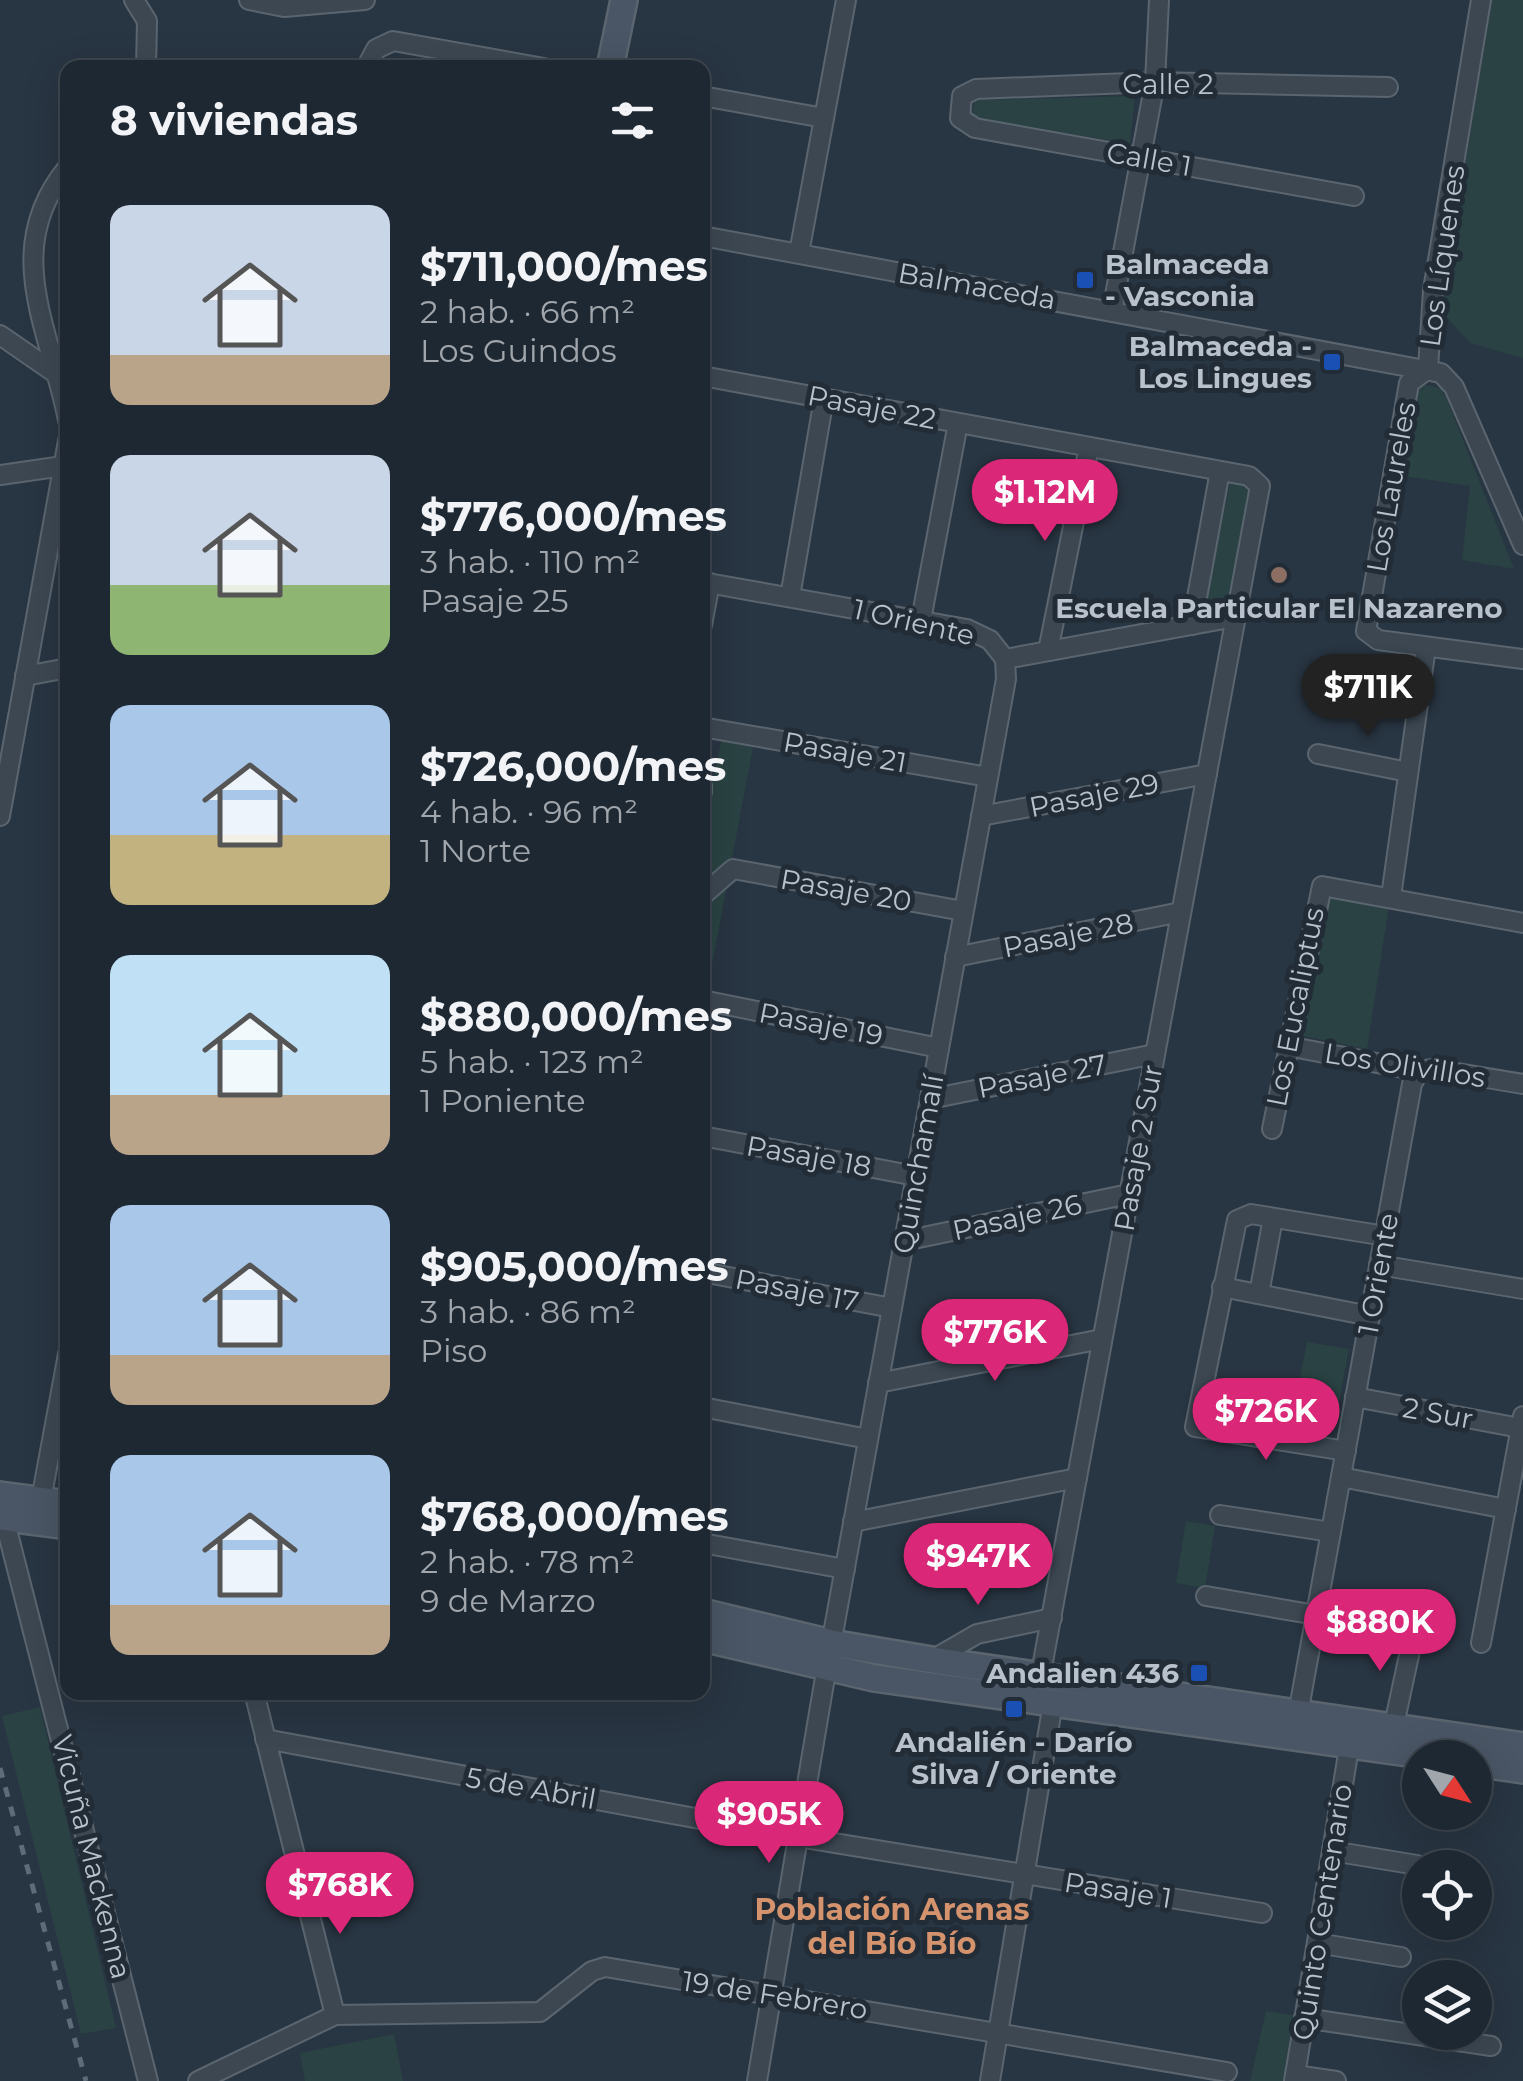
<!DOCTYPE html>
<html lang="es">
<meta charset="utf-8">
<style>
body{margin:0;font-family:Montserrat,sans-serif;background:#26303a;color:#f1f3f6;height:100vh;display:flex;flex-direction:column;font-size:38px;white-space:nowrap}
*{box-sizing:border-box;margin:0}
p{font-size:32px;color:#a1a6ac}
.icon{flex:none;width:55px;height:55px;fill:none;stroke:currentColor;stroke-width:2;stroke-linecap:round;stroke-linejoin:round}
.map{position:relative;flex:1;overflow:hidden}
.sheet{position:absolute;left:60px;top:60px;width:650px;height:1640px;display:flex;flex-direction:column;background:#1e2832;border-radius:20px;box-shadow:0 10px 40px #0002,0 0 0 2px #3c444d}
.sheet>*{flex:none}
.needle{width:65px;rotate:126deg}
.buttons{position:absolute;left:1402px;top:1740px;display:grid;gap:20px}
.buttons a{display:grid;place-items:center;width:90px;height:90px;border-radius:50%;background:#1e2832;box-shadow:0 10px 40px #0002,0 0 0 2px #3c444d;font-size:50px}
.price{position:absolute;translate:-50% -85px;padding:0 22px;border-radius:35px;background:#db2777;color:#fff;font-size:32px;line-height:65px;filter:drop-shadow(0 2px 5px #0008)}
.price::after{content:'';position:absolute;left:50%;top:60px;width:30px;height:22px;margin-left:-15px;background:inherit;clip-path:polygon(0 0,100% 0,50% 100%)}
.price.selected{background:#222;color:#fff}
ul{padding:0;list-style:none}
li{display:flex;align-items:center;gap:30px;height:250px;padding:0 50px}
li span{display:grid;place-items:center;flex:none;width:280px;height:200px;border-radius:20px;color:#555}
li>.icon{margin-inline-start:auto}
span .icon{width:120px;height:120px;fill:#fffc;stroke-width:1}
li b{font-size:42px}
h2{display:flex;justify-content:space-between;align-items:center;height:120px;padding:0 50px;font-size:42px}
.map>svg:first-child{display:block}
</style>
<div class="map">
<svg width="1523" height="2081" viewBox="0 0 1523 2081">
<rect width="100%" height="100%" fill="#283542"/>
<g fill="#2a4243">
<polygon points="1491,0 1523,0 1523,358 1470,343 1442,312"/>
<polygon points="1135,96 1130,144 971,117 975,100"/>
<polygon points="1418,383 1440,388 1446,397 1514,569 1462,560 1470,486 1397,475"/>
<polygon points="1230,483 1248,483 1254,493 1230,609 1203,614"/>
<polygon points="722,738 754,742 707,991 702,990 702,795 710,795"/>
<polygon points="1323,892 1389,905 1367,1049 1298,1035"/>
<polygon points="1307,1342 1349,1349 1334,1429 1292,1418"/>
<polygon points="1186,1521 1215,1526 1205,1588 1176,1583"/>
<polygon points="40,1707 116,2028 81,2034 2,1716"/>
<polygon points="1266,2011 1293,2015 1283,2081 1250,2081"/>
<polygon points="394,2034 403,2081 305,2081 300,2053"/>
</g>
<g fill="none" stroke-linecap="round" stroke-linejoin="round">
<g stroke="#5a656f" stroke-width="22">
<g id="minor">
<polyline points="134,0 147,21 146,68"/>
<polyline points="249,0 284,7 365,0"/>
<polyline points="366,68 376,49 393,41 544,68"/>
<polyline points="702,96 824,118"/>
<path d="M 68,167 C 0,249 50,329 68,420"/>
<polyline points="1354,196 975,128 960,118 962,96 976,89 1155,82 1388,87"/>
<polyline points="702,236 1441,373 1454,387 1523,545"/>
<polyline points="799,253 846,0"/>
<polyline points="1112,311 1155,82 1159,0"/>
<polyline points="0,335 55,373"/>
<polyline points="1428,369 1409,383 1366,631 1378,640 1523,659"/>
<polyline points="1428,369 1433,290 1481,0"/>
<polyline points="702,376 1249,476 1260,486 1040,1678"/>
<polyline points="0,475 63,466"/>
<polyline points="702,582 967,629 990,640 1005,659"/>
<polyline points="790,597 824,398"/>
<polyline points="921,620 958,423"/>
<polyline points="702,625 710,583"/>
<polyline points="1192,625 1220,471"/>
<polyline points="1048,651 1089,447"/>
<polyline points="1005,659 1235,617"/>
<polyline points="25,676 68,668"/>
<polyline points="702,727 988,777"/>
<polyline points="1318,754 1408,772"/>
<polyline points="702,786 702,792"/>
<polyline points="0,816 68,441"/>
<polyline points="981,816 1207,774"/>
<polyline points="702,896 733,869 963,911"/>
<polyline points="1391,897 1426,647"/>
<polyline points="955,957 1181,912"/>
<polyline points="702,1000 939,1048"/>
<polyline points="1287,1046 1419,1071 1433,1069 1523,1084"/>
<polyline points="930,1099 1155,1054"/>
<polyline points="1272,1129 1322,886 1523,923"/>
<polyline points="702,1136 916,1176"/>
<polyline points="904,1241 1129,1194"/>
<polyline points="1379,1265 1523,1289"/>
<polyline points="702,1272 892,1308"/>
<polyline points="1222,1287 1370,1316"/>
<polyline points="1259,1294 1273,1218"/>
<polyline points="878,1383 1102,1339"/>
<polyline points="1355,1397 1520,1428"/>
<polyline points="702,1407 868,1439"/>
<polyline points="1346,1451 1195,1427 1237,1220 1251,1214 1385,1236"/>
<polyline points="1341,1477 1506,1509"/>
<polyline points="41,1500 68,1354"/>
<polyline points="1220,1515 1331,1532"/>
<polyline points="4,1518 148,2081"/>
<polyline points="853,1522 1077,1478"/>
<polyline points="702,1543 845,1569"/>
<polyline points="1206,1596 1316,1615"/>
<polyline points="1481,1643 1523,1416"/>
<polyline points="932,1660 977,1634 1052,1618"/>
<polyline points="1298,1714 1412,1084 1419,1071"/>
<polyline points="265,1739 798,1837 1262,1913"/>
<polyline points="1391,1739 1414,1632"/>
<polyline points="1332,1851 1417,1865"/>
<polyline points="1317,1943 1401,1957"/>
<polyline points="335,2015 540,2012 592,1971 605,1967 1227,2072"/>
<polyline points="1304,2018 1491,2046"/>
<polyline points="1295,2075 1336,2081"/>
<polyline points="198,2081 335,2015 254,1692"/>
<polyline points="757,2081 823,1689 1006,679 1005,659"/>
<polyline points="990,2081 1053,1703"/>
<polyline points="1294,2081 1351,1736"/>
</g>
</g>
<g stroke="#5a656f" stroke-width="30">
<g id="secondary">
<polyline points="610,68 624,0"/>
<polyline points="0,1495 68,1504"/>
<polyline points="0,1517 68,1526"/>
<polyline points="702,1612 831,1643 932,1660 1523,1746"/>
<polyline points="702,1638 874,1678 1443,1758"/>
<polyline points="1475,1763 1523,1770"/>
</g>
</g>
<use href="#minor" stroke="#3c4752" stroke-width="18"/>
<use href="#secondary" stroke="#4a5665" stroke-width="25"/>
<polyline stroke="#5e6b79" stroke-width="5" stroke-dasharray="10 10" stroke-linecap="butt" points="0,1768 86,2081"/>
</g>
<g fill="#1a4fb4" stroke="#212c37" stroke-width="4">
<rect x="1075" y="270" width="20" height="20" rx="5"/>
<rect x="1322" y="352" width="20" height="20" rx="5"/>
<rect x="1189" y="1663" width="20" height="20" rx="5"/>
<rect x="1004" y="1699" width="20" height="20" rx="5"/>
</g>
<circle fill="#8d6e63" stroke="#212c37" stroke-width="4" cx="1279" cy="575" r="10"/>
<g text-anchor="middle" stroke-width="10" stroke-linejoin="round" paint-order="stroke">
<g font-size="28" fill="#b9c2cc" stroke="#212c37">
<text x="1168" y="94">Calle 2</text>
<text transform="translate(1149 159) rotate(10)" y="10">Calle 1</text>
<text transform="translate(1442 256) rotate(-82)" y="10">Los Líquenes</text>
<text transform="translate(977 286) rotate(10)" y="10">Balmaceda</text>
<text transform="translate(872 407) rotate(11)" y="10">Pasaje 22</text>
<text transform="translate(1391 487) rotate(-80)" y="10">Los Laureles</text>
<text transform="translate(914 622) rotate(13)" y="10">1 Oriente</text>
<text transform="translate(845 752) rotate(10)" y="10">Pasaje 21</text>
<text transform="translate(1094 795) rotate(-11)" y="10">Pasaje 29</text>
<text transform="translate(846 890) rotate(10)" y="10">Pasaje 20</text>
<text transform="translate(1068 935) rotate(-11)" y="10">Pasaje 28</text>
<text transform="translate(1295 1007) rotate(-79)" y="10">Los Eucaliptus</text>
<text transform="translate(821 1024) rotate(11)" y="10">Pasaje 19</text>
<text transform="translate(1405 1065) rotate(9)" y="10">Los Olivillos</text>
<text transform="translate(1042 1076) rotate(-11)" y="10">Pasaje 27</text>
<text transform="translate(1138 1148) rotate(-80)" y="10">Pasaje 2 Sur</text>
<text transform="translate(809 1156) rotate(10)" y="10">Pasaje 18</text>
<text transform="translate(918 1164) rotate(-80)" y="10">Quinchamalí</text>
<text transform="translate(1017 1217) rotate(-12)" y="10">Pasaje 26</text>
<text transform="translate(1378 1274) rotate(-80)" y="10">1 Oriente</text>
<text transform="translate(797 1290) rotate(11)" y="10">Pasaje 17</text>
<text transform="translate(1438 1413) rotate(10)" y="10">2 Sur</text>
<text transform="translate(531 1788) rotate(10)" y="10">5 de Abril</text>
<text transform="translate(92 1857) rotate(76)" y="10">Vicuña Mackenna</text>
<text transform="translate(1118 1890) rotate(9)" y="10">Pasaje 1</text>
<text transform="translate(1322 1912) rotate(-81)" y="10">Quinto Centenario</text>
<text transform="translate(775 1995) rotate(9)" y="10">19 de Febrero</text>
</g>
<g font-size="28" font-weight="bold" fill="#b9c2cc" stroke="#212c37" text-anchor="end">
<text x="1105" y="274" text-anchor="start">Balmaceda<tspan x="1105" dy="32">- Vasconia</tspan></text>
<text x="1312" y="356">Balmaceda -<tspan x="1312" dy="32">Los Lingues</tspan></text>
<text x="1279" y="618" text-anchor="middle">Escuela Particular El Nazareno</text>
<text x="1179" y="1683">Andalien 436</text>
<text x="1014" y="1752" text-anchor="middle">Andalién - Darío<tspan x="1014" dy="32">Silva / Oriente</tspan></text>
</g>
<g font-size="30" font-weight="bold" fill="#d4926d" stroke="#212c37">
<text x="892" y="1920">Población Arenas<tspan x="892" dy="34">del Bío Bío</tspan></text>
</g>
</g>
</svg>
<div class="buttons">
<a><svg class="needle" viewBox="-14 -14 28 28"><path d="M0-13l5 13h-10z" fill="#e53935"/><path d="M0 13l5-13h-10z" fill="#a1a6ac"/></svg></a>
<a><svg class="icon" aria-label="locate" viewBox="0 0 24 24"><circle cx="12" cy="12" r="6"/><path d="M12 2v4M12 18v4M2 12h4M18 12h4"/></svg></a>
<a><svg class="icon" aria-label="layers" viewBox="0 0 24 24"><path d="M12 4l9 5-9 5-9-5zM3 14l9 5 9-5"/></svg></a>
</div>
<b class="price" style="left:1045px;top:544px">$1.12M</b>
<b class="price selected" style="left:1368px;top:739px">$711K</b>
<b class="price" style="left:995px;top:1384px">$776K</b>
<b class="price" style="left:1266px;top:1463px">$726K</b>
<b class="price" style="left:978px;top:1608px">$947K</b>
<b class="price" style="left:1380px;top:1674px">$880K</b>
<b class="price" style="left:769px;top:1866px">$905K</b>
<b class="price" style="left:340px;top:1937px">$768K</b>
<section class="sheet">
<h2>8 viviendas<svg class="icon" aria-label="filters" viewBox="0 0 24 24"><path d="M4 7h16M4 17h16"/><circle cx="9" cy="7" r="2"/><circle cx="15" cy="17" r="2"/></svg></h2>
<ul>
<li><span style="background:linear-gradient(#c9d6e8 75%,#b9a48a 0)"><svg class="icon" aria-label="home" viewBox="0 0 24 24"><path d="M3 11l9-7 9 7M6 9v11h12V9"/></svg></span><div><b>$711,000/mes</b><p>2 hab. · 66 m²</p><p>Los Guindos</p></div></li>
<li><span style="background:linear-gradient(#c9d6e8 65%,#8fb573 0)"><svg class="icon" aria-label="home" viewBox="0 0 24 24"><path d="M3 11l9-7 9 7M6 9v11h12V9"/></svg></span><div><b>$776,000/mes</b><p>3 hab. · 110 m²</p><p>Pasaje 25</p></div></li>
<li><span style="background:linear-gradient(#a9c7e8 65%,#c2b280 0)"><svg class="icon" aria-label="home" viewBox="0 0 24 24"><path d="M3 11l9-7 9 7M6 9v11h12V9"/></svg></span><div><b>$726,000/mes</b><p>4 hab. · 96 m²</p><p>1 Norte</p></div></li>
<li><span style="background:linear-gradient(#bfe0f5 70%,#b9a48a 0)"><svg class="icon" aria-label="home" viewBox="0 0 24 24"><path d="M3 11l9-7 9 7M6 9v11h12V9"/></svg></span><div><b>$880,000/mes</b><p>5 hab. · 123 m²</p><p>1 Poniente</p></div></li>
<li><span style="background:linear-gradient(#a9c7e8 75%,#b9a48a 0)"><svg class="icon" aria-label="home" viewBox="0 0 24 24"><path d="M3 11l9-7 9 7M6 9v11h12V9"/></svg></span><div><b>$905,000/mes</b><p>3 hab. · 86 m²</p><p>Piso</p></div></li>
<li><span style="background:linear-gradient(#a9c7e8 75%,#b9a48a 0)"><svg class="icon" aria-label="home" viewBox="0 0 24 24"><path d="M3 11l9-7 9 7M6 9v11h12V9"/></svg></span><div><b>$768,000/mes</b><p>2 hab. · 78 m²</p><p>9 de Marzo</p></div></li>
</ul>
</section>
</div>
